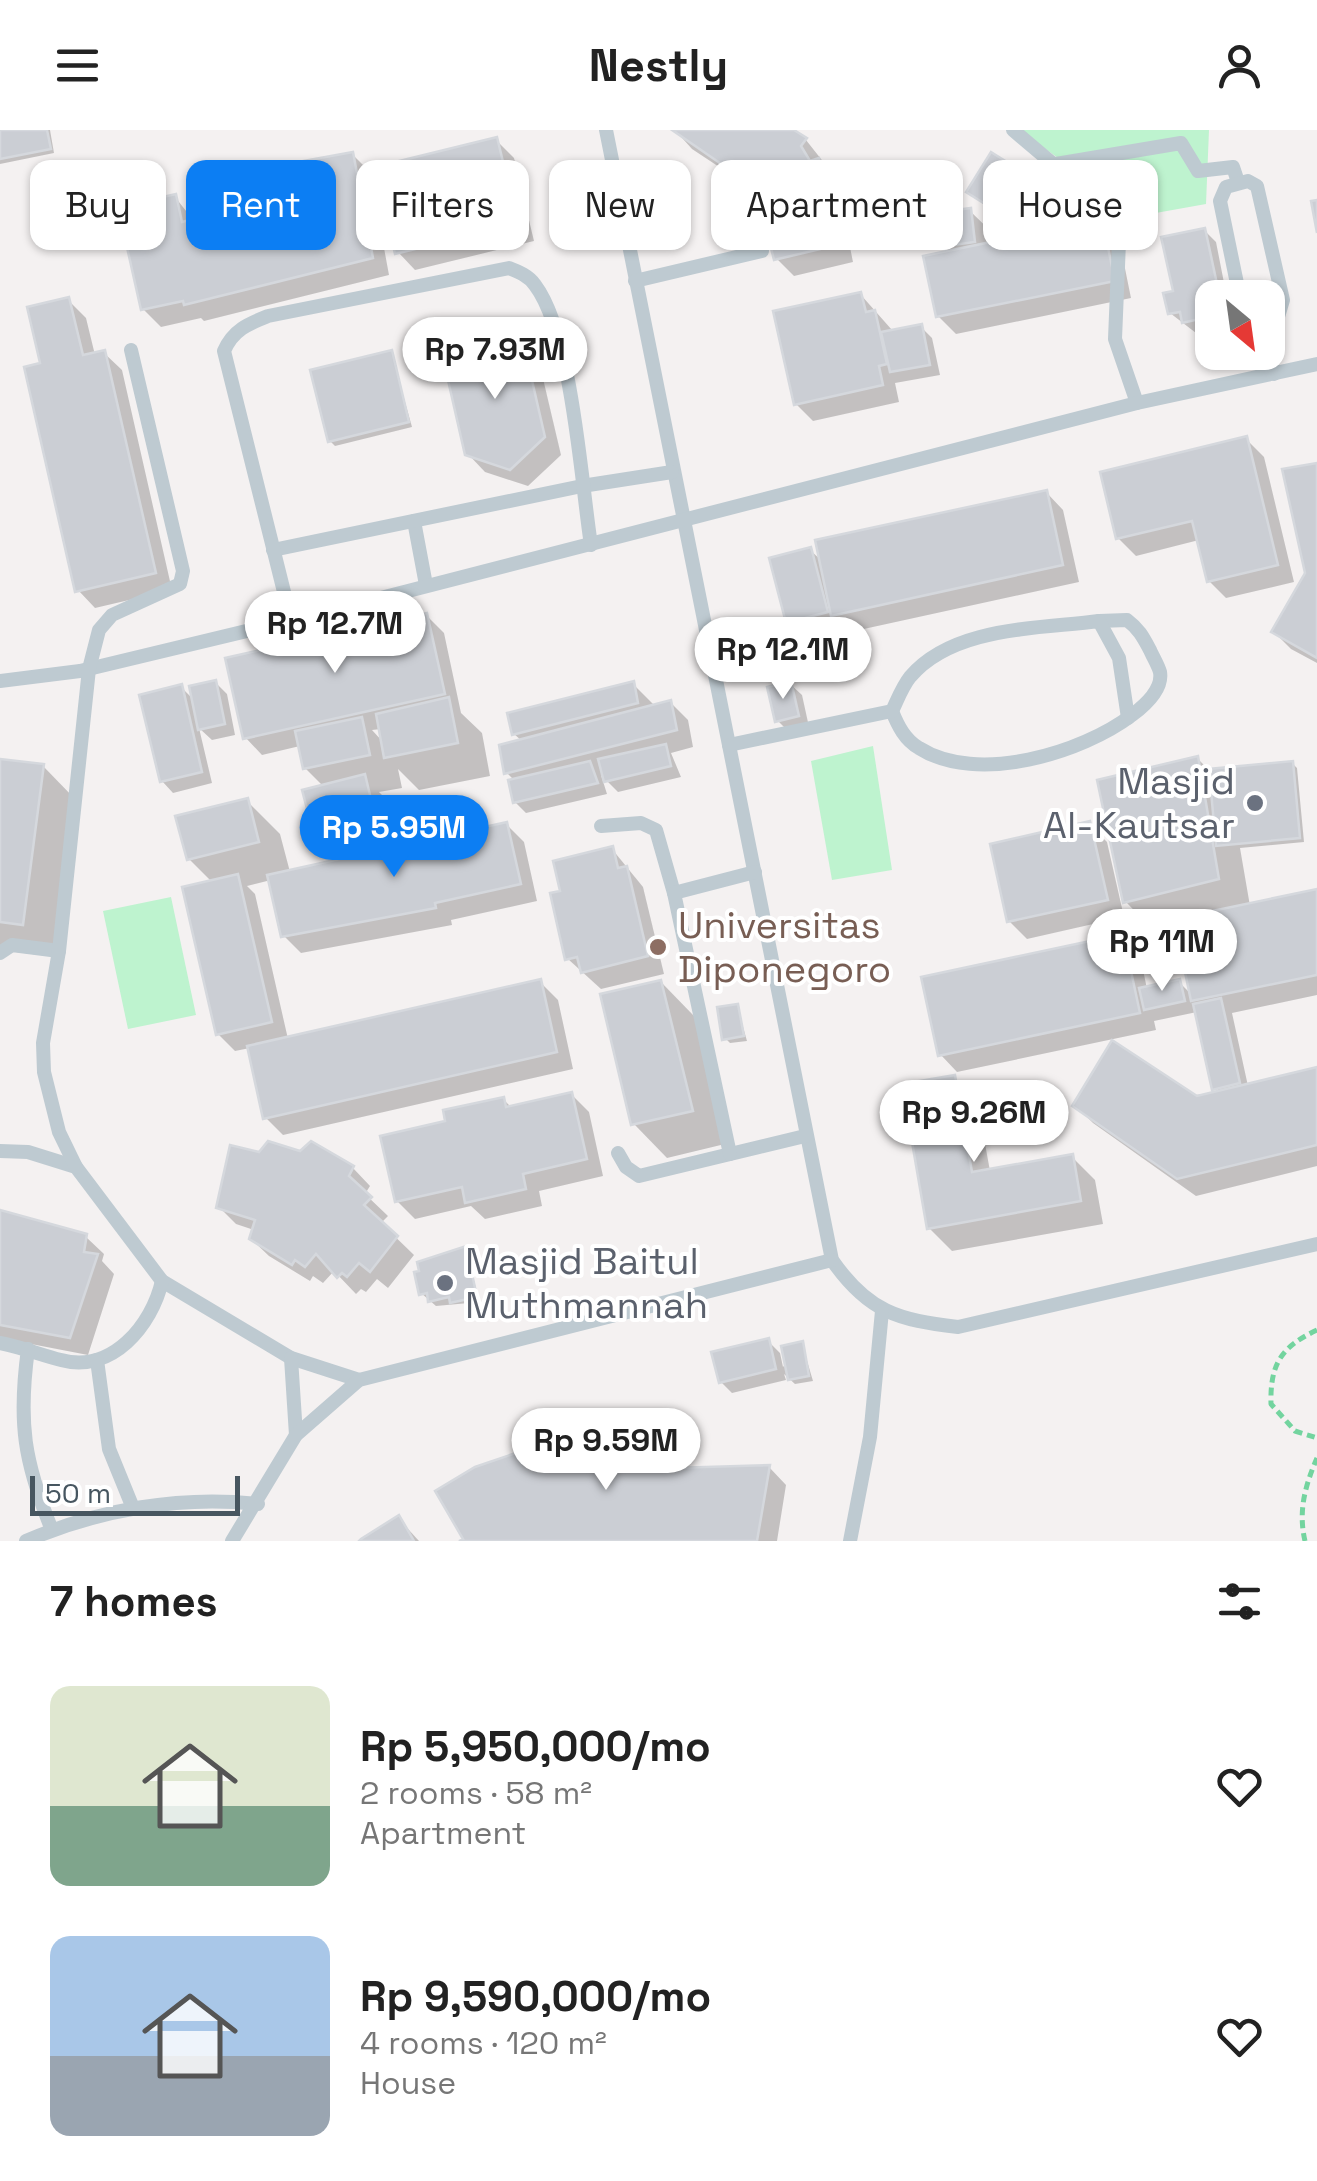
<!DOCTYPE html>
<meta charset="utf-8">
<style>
body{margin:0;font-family:"Space Grotesk",sans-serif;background:#f2f2f2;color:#222;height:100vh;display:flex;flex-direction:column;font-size:38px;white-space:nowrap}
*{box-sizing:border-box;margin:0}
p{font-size:32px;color:#767676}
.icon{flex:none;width:55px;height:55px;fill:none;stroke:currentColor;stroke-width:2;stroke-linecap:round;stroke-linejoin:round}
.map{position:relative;height:1411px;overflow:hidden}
.details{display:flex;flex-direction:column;background:#fff;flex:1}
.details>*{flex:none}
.top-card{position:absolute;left:30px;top:30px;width:1258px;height:90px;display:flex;gap:20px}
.needle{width:65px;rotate:151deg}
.tools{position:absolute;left:1195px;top:150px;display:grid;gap:20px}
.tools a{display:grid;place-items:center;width:90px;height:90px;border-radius:20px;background:#fff;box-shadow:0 2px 8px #0004;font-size:50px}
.scale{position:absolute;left:30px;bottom:25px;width:210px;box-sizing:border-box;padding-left:10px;border:5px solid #475660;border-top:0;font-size:28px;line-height:35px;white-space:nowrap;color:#475660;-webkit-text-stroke:8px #fff;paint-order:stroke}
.price{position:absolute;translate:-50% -85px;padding:0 22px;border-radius:35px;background:#fff;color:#222;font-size:32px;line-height:65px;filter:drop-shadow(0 2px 5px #0008)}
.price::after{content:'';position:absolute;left:50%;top:60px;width:30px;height:22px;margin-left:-15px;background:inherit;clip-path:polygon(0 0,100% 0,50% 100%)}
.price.current{background:#0c7ef3;color:#fff}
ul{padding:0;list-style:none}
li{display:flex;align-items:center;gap:30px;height:250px;padding:0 50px}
li span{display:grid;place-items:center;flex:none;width:280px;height:200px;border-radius:20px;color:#555}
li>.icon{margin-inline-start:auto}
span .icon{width:120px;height:120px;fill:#fffc;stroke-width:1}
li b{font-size:42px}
h2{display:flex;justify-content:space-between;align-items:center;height:120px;padding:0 50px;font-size:42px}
.tag{padding:0 35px;border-radius:20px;background:#fff;box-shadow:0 2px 8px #0004;font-size:35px;line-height:90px}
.tag.current{background:#0c7ef3;color:#fff}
header{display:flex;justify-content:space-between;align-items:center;height:130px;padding:0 50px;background:#fff;font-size:45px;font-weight:700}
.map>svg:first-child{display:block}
</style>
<header><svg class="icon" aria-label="menu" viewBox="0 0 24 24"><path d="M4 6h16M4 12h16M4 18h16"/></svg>Nestly<svg class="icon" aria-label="person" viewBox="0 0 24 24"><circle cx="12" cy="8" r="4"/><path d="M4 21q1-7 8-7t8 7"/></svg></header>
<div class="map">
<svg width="1317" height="1411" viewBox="0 0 1317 1411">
<rect width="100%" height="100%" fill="#f4f1f1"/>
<g fill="#bef3cf">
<polygon points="1019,0 1209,0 1206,74 1139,86"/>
<polygon points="873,616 892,740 832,750 811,631"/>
<polygon points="171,767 196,885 128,899 103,781"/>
</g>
<g fill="#0003" fill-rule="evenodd">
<polygon points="0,0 50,0 54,23 0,34"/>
<polygon points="675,0 790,0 806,10 836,48 853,132 794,146 776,128 760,64 692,19"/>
<polygon points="496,10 514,28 534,111 415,140 398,122"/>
<polygon points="352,24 370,42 389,145 204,191 201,188 161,197 143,179 175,67 194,91 307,62"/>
<polygon points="992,26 1026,48 1028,44 1052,63 1048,70 1055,78 1038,105 1101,92 1119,109 1131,168 956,204 938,186 949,123 941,115 970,81 1002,112 1023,108 969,62"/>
<polygon points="1204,100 1216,112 1227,168 1212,168 1212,200 1196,203 1170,183"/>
<polygon points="861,165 892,200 921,197 932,208 940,245 895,253 899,272 813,291 796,274"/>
<polygon points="68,170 86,188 95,225 104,223 122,240 172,460 95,478 78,460 43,235"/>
<polygon points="391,222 412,297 335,316 330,311"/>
<polygon points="523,222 541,240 561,325 528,356 485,342 467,323"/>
<polygon points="1246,309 1264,327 1294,452 1226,468 1209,451 1199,410 1136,426 1118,408"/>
<polygon points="1317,335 1317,533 1291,519 1274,502 1308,444"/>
<polygon points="1046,362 1063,380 1079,452 850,502 841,492 799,503 788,491 810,420 822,431"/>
<path d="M 427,486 L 444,503 L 461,583 L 482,603 L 490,646 L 419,660 L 398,639 L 402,658 L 379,662 L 397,680 L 406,717 L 507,695 L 524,712 L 537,771 L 451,790 L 452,795 L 301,823 L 284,806 L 271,750 L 247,756 L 255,764 L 288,909 L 540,852 L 558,870 L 573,939 L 283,1005 L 265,987 L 250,918 L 235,921 L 218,904 L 213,753 L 189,729 L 247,671 L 280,704 L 290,742 L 347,730 L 314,697 L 324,657 L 305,638 L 300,616 L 262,625 L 245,607 ZM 381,599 L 383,612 L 372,600 Z"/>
<polygon points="216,553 227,564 235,605 212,610 199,598 212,653 173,663 162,651 181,557 195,571"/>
<polygon points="633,554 656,577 671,573 688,590 693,617 671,623 681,647 618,662 601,645 607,664 526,683 515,672 515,651 507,643 522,611 514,604"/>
<polygon points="790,554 802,565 809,597 789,602 777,590"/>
<polygon points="1198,629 1210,641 1292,633 1297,638 1304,712 1240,718 1250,776 1317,761 1317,865 1232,883 1248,956 1317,939 1317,1036 1196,1066 1093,993 1075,975 1219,963 1197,882 1154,891 1156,900 957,942 940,924 1122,807 1140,825 1147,859 1179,852 1192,865 1179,801 1159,806 1126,772"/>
<polygon points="0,631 43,636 76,670 56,827 0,820"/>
<polygon points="1089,694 1107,712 1124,787 1027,809 1009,791"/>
<polygon points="612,719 643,757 664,844 601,859 568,829 563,762"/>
<polygon points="661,852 694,886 725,1014 667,1028 634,994"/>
<polygon points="737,876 747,911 730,913 725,908"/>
<polygon points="954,947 977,970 990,1041 1072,1027 1095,1050 1103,1094 952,1121 929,1098"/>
<polygon points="571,964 589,982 603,1046 539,1061 542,1076 485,1089 471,1076 415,1089 397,1071 503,969 512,978"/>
<polygon points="353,1038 370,1056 365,1064 388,1086 381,1093 414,1125 388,1158 377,1149 366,1162 361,1159 356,1164 334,1141 323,1153 313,1146 310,1151 269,1126 251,1109 254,1100 236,1094 219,1077"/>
<polygon points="0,1083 86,1107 104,1124 102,1131 114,1144 88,1225 0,1208"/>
<polygon points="465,1119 480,1172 436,1176 421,1163 444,1128 443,1123"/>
<polygon points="768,1211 780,1223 783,1237 802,1214 813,1251 795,1254 784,1244 786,1250 732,1263 721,1252"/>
<polygon points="663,1294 681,1311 686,1340 769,1337 786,1355 777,1411 464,1411"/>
<polygon points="398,1388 419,1411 363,1411"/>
</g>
<g fill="#cbced4" stroke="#d5d8dd" stroke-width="2.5">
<polygon points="0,0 47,0 51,19 0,29"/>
<polygon points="672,0 794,0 807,8 801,16 810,31 819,28 837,115 774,130 756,58"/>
<polygon points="497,7 518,94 395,124 375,37"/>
<polygon points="353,22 373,128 184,175 183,171 141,180 118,77 176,64 182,92 304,61 298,32"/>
<polygon points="991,22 1023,42 998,82 966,62"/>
<polygon points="1028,41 1042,50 1014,93 1000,83"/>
<polygon points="1317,70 1317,103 1311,71"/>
<polygon points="971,78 975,112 938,117 934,83"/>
<polygon points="1102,89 1115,151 936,187 923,126"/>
<polygon points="1205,98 1220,168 1212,168 1212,176 1206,178 1208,187 1182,193 1180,182 1168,184 1163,163 1173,161 1161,107"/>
<polygon points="861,162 866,182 875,180 887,234 879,236 883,255 794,275 773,181"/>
<polygon points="69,167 83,225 105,220 156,443 75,462 24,237 40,233 27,177"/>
<polygon points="922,194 930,235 890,242 881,202"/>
<polygon points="479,203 525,220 545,307 510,340 465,325 445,237"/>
<polygon points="392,220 409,292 328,312 310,240"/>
<polygon points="1247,306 1278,435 1207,452 1192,391 1116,409 1100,342"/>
<polygon points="1317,333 1317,528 1271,502 1305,443 1282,339"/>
<polygon points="1047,360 1063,435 831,486 815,410"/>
<polygon points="811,417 828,482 786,493 769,428"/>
<polygon points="427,483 445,564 243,609 225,528"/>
<polygon points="216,550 225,594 198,600 189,556"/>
<polygon points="634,551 638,573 512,605 507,583"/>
<polygon points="791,551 799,586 775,592 767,557"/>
<polygon points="182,554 202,642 160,652 139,565"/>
<polygon points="449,567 458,613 384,628 376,584"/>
<polygon points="671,570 677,600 504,644 499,615"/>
<polygon points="362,587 370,625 303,639 295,601"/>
<polygon points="666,614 671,636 604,652 598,629"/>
<polygon points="1198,626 1219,749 1123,773 1097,650"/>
<polygon points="0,629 44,634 23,795 0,792"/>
<polygon points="590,631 598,653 513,673 508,650"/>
<polygon points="1293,631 1300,708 1216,716 1209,639"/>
<polygon points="365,644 374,682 312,698 302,660"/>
<polygon points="248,668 259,712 187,730 175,686"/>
<polygon points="1090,691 1108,770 1007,792 990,714"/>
<polygon points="507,692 521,754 435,773 436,778 281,807 267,745"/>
<polygon points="613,716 618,738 627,736 648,826 581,843 577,827 565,830 550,763 560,761 553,731"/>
<polygon points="238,744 272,892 216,905 182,757"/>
<polygon points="1317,759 1317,845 1191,871 1174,789"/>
<polygon points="1123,804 1140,883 938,926 921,847"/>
<polygon points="541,849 557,922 263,989 247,916"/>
<polygon points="1180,849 1185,871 1144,880 1139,858"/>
<polygon points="661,850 693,981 631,995 600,864"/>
<polygon points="1221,868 1240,953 1212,960 1193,874"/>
<polygon points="738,874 744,906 722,910 717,877"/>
<polygon points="1112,910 1197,966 1317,937 1317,1015 1177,1049 1072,976"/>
<polygon points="955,945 972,1042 1073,1024 1081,1071 927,1099 902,954"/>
<polygon points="572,962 587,1029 523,1044 526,1059 465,1073 462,1057 395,1072 380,1006 445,991 443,980 504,967 506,977"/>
<polygon points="268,1011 300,1021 311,1011 354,1036 349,1046 372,1067 364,1075 398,1106 370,1142 359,1133 347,1147 342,1143 337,1148 316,1124 305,1137 295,1130 292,1135 249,1109 255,1090 216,1078 230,1015 259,1022"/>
<polygon points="0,1080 87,1104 84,1122 98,1124 70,1208 0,1195"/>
<polygon points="466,1116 477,1167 450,1173 449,1167 428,1172 427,1163 419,1165 414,1142 419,1141 417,1132"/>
<polygon points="769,1208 776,1239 719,1253 711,1222"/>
<polygon points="803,1211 809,1246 788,1250 781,1216"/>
<polygon points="664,1291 672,1338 770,1335 757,1411 459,1411 463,1409 435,1361 475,1337 606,1292"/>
<polygon points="399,1385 414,1411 359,1411 361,1409"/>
</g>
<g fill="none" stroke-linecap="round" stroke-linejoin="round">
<g stroke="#73d49f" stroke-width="5" stroke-dasharray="8 5" stroke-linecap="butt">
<path d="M 1317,1200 C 1281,1217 1270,1234 1271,1274 L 1295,1301 L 1317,1308"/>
<path d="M 1305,1411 C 1298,1381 1305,1356 1317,1328"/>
</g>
<g stroke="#becad1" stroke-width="14">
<path d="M 606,0 L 832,1130 C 868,1182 898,1190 958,1197 L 1317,1114"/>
<polyline points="1013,0 1104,77 1119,112 1115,209 1137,273"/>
<polyline points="1056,34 1181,13 1198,41 1233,37 1238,52"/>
<polyline points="635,151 762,121"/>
<polyline points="1240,168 1220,71 1226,57 1248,51 1257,56 1283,170 1277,190 1268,193"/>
<polyline points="1268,215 1274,244"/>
<polyline points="414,391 426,455"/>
<polyline points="273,420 582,356 672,342"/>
<path d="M 291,490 L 224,221 C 233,200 248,194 268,186 L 509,138 C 519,142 529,146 535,155 C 572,204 581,351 591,415"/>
<polyline points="0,551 80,541 342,478 1137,273 1317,234"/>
<path d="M 892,581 C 898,596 905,610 919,618 C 977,655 1082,623 1132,585 C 1144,576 1163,559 1160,542 C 1158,535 1153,527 1150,520 C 1143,507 1139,499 1127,490 L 1099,491"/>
<path d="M 729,615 L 892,581 C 897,571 902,557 910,547 C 953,496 1039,499 1099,491 L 1119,528 L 1128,588"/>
<polyline points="601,696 641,693 656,700 674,763"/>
<polyline points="0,823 12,815 59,821"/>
<polyline points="0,1021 28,1022 76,1037 162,1151 291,1228 359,1250"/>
<polyline points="618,1023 626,1037 639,1046 805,1006"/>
<polyline points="730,1024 674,763 755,742"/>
<polyline points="76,1037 59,1002 44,942 43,913 59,821 89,539 99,500 112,485 180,454 183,441 131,220"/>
<path d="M 0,1213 C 21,1217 41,1225 61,1230 C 112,1244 152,1195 162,1151"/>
<path d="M 28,1219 C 18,1292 24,1332 52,1400"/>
<polyline points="291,1228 296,1305"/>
<polyline points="97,1230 109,1319 133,1378"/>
<path d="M 26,1411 C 98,1380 180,1365 258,1374"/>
<polyline points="232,1411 296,1305 359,1250 832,1130"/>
<polyline points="850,1411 870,1307 882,1181"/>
</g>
</g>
<g fill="#6b7280" stroke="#fff" stroke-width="4">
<circle cx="1255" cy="673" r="10"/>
<circle cx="445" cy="1153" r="10"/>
</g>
<circle fill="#8d6e63" stroke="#fff" stroke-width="4" cx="658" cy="817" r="10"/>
<g text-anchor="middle" stroke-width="8" stroke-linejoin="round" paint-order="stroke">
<g font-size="38" fill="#5b616d" stroke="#fff" text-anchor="end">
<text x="1235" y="664">Masjid<tspan x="1235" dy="44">Al-Kautsar</tspan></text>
<text x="465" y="1144" text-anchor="start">Masjid Baitul<tspan x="465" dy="44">Muthmannah</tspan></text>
</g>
<g font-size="38" fill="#785e54" stroke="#fff" text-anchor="start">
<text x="678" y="808">Universitas<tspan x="678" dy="44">Diponegoro</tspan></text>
</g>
</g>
</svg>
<div class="tools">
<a><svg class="needle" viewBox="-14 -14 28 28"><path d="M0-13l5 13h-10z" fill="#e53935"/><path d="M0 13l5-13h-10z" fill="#767676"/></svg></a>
</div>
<div class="scale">50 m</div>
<b class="price" style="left:495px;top:272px">Rp 7.93M</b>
<b class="price" style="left:335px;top:546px">Rp 12.7M</b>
<b class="price" style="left:783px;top:572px">Rp 12.1M</b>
<b class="price current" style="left:394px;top:750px">Rp 5.95M</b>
<b class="price" style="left:1162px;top:864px">Rp 11M</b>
<b class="price" style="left:974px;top:1035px">Rp 9.26M</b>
<b class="price" style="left:606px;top:1363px">Rp 9.59M</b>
<div class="top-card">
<a class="tag">Buy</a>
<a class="tag current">Rent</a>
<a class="tag">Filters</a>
<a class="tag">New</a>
<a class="tag">Apartment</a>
<a class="tag">House</a>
</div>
</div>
<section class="details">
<h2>7 homes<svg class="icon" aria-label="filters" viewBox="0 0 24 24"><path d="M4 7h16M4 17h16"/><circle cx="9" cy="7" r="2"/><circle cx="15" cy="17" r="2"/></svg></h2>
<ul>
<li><span style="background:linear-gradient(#dfe7d0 60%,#7fa58c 0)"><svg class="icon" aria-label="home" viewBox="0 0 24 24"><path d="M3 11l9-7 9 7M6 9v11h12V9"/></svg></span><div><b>Rp 5,950,000/mo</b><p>2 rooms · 58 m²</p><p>Apartment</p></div><svg class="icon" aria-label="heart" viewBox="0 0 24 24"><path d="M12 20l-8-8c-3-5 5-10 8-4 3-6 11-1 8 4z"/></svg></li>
<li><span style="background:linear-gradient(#a9c7e8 60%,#9aa5b1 0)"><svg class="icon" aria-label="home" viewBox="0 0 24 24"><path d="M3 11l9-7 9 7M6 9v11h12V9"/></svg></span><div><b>Rp 9,590,000/mo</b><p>4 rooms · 120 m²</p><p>House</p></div><svg class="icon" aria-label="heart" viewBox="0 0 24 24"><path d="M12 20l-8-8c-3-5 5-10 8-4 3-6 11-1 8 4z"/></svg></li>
</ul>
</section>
